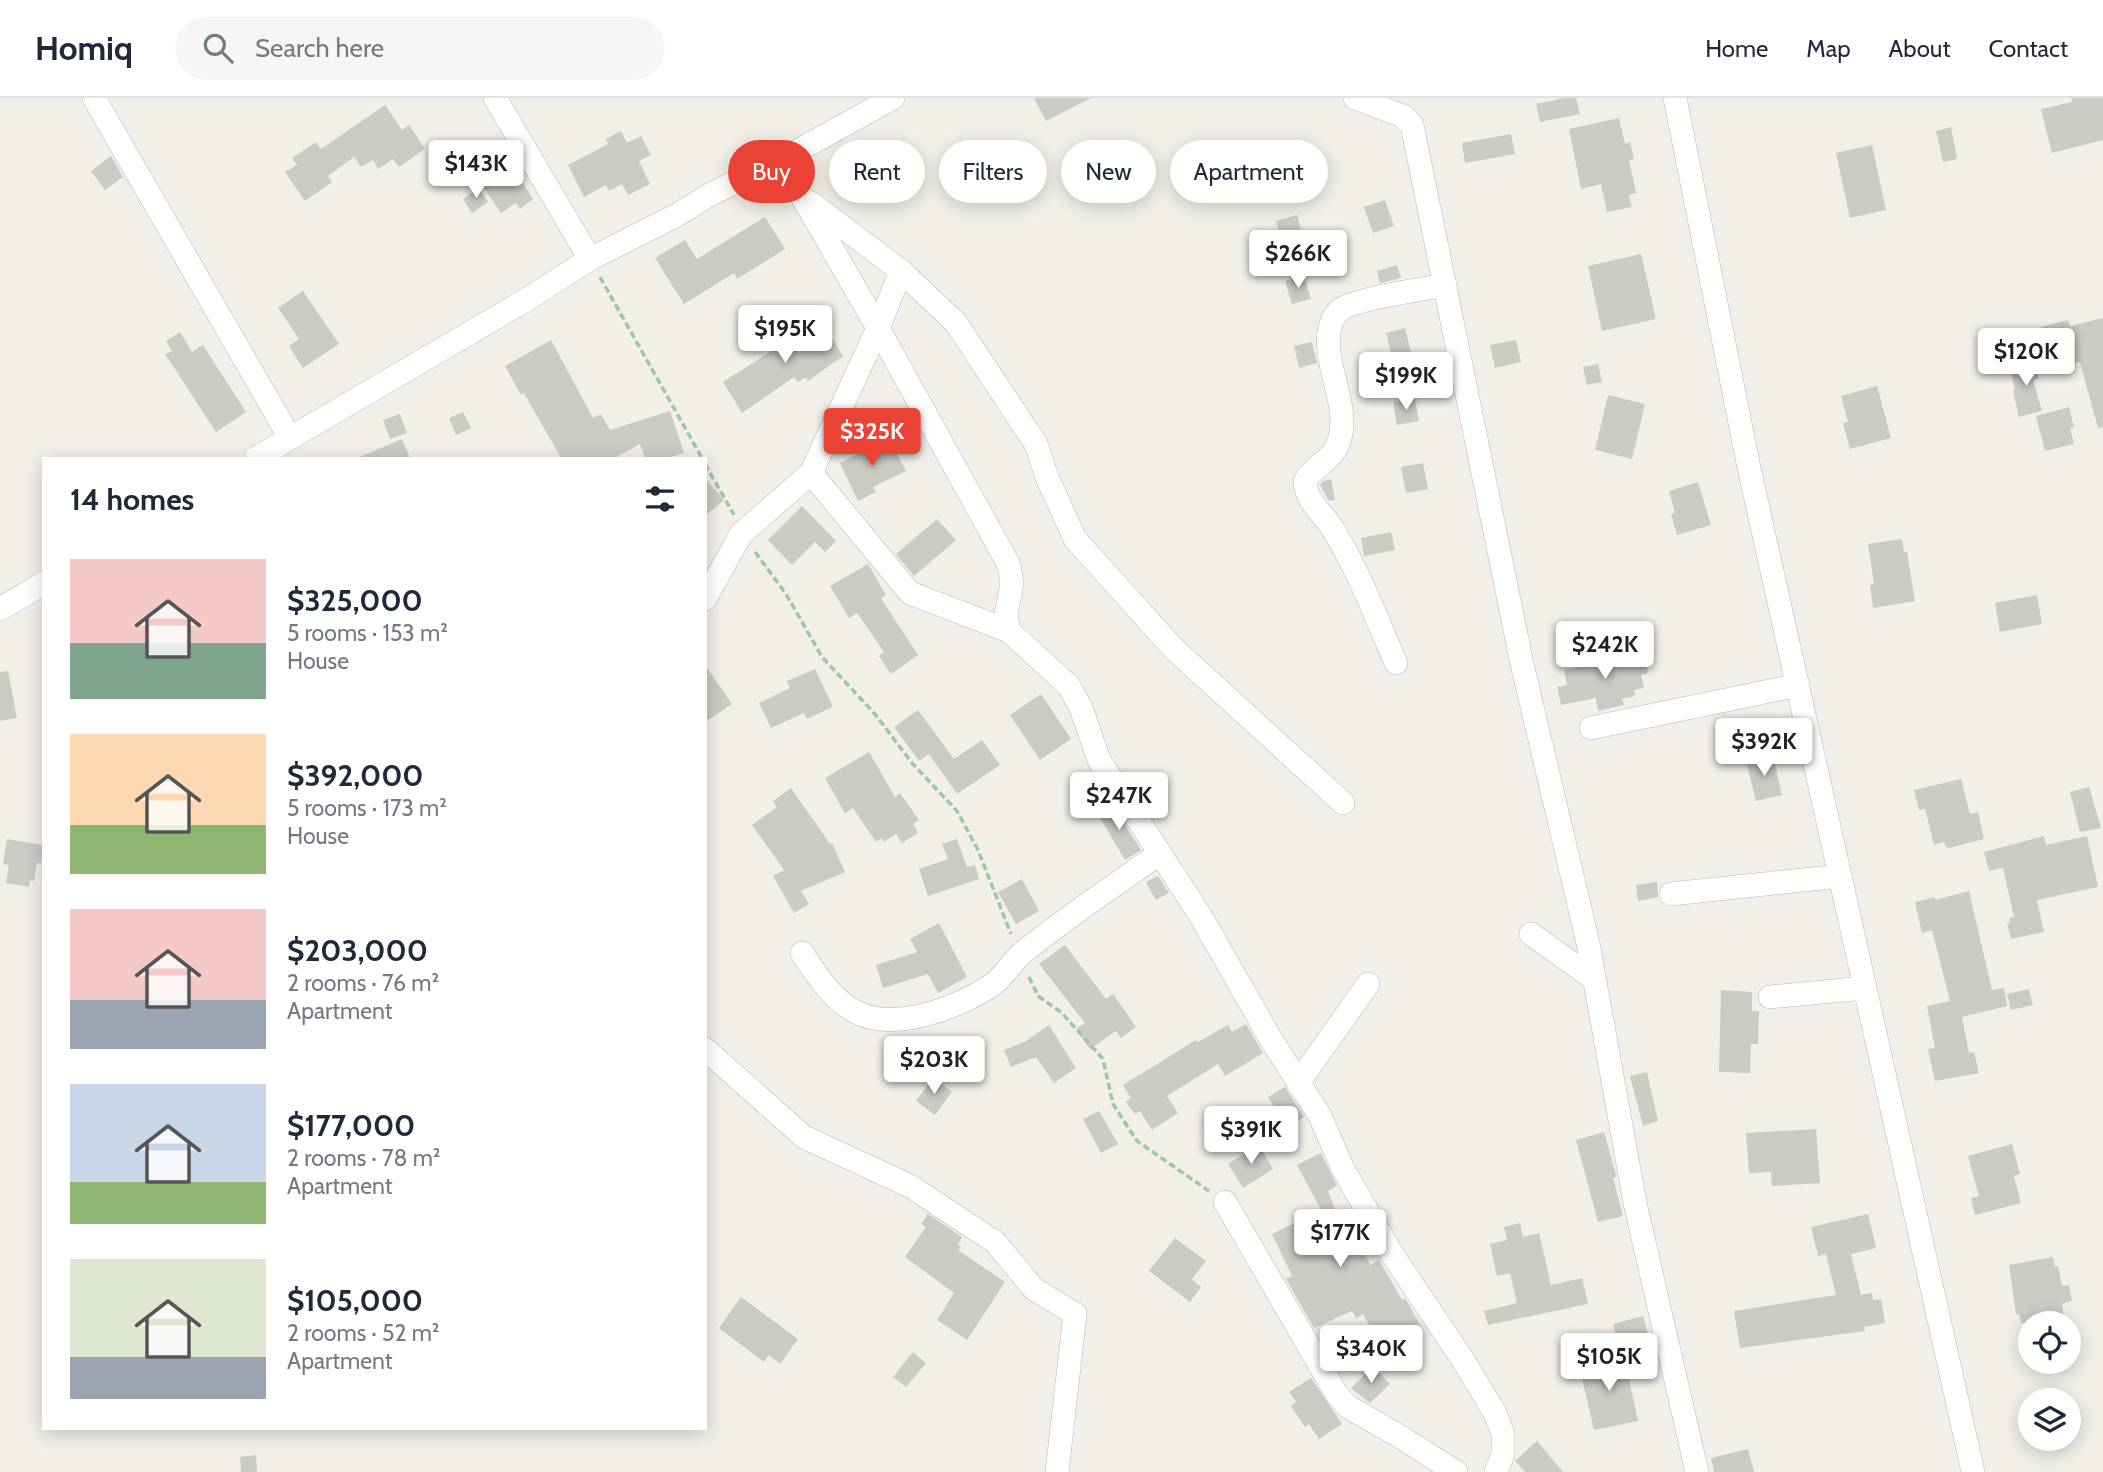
<!DOCTYPE html>
<meta charset="utf-8">
<style>
body{margin:0;font-family:Cabin,sans-serif;background:#f6f6f7;color:#1f2937;height:100vh;display:flex;flex-direction:column;font-size:26px;white-space:nowrap}
*{box-sizing:border-box;margin:0}
p{font-size:23px;color:#747a83}
.icon{flex:none;width:38px;height:38px;fill:none;stroke:currentColor;stroke-width:2;stroke-linecap:round;stroke-linejoin:round}
.map{position:relative;flex:1;overflow:hidden}
.details{position:absolute;left:42px;top:359px;width:665px;height:973px;display:flex;flex-direction:column;background:#fff;border-radius:0px;box-shadow:0 4px 18px #0003}
.details>*{flex:none}
.guide{position:absolute;left:728px;top:42px;width:665px;height:63px;display:flex;gap:14px}
.controls{position:absolute;left:2018px;top:1213px;display:grid;gap:14px}
.controls a{display:grid;place-items:center;width:63px;height:63px;border-radius:50%;background:#fff;box-shadow:0 4px 18px #0003;font-size:35px}
.price{position:absolute;translate:-50% -60px;padding:0 16px;border-radius:7px;background:#fff;color:#222;font-size:23px;line-height:46px;filter:drop-shadow(0 2px 4px #0008)}
.price::after{content:'';position:absolute;left:50%;top:42px;width:21px;height:16px;margin-left:-10px;background:inherit;clip-path:polygon(0 0,100% 0,50% 100%)}
.price.active{background:#ea4335;color:#fff}
ul{padding:0;list-style:none}
li{display:flex;align-items:center;gap:21px;height:175px;padding:0 28px}
li span{display:grid;place-items:center;flex:none;width:196px;height:140px;border-radius:0px;color:#555}
li>.icon{margin-inline-start:auto}
span .icon{width:84px;height:84px;fill:#fffc;stroke-width:1}
li b{font-size:30px}
h2{display:flex;justify-content:space-between;align-items:center;height:84px;padding:0 28px;font-size:30px}
.chip{padding:0 24px;border-radius:32px;background:#fff;box-shadow:0 4px 18px #0003;font-size:24px;line-height:63px}
.chip.active{background:#ea4335;color:#fff}
header{display:flex;align-items:center;gap:42px;box-sizing:border-box;height:98px;padding:0 35px;background:#fff;border-bottom:2px solid #e0e1e3}
header strong{font-size:33px}
nav{display:flex;gap:38px;margin-inline-start:auto;font-size:24px}
.search{width:490px;height:63px;background:#f6f6f7;display:flex;align-items:center;gap:18px;box-sizing:border-box;padding:0 24px;border-radius:38px;color:#747a83;font-size:26px}
.map>svg:first-child{display:block}
</style>
<header>
<strong>Homiq</strong>
<div class="search"><svg class="icon" aria-label="search" viewBox="0 0 24 24"><circle cx="10" cy="10" r="6"/><path d="M15 15l6 6"/></svg>Search here</div>
<nav><a>Home</a><a>Map</a><a>About</a><a>Contact</a></nav>
</header>
<div class="map">
<svg width="2103" height="1374" viewBox="0 0 2103 1374">
<rect width="100%" height="100%" fill="#f1efe8"/>
<g fill="#cccac5">
<polygon points="1034,0 1091,0 1046,23"/>
<polygon points="1564,0 1576,0 1580,16 1540,24 1536,6"/>
<polygon points="2071,0 2103,0 2103,42 2052,55 2041,11 2072,4"/>
<polygon points="385,7 402,32 409,27 425,51 399,69 393,61 378,71 373,62 361,69 354,59 328,78 332,84 305,103 285,74 297,67 292,60 316,44 321,51"/>
<polygon points="1619,20 1625,46 1630,44 1634,61 1629,62 1636,95 1629,97 1632,109 1607,114 1601,86 1581,91 1569,31"/>
<polygon points="1951,29 1957,61 1943,64 1936,33"/>
<polygon points="621,33 627,45 641,38 651,57 639,63 650,86 628,97 622,86 609,93 606,87 584,99 568,67 608,46 606,41"/>
<polygon points="1511,36 1515,56 1465,65 1462,45"/>
<polygon points="1872,47 1886,112 1850,120 1836,55"/>
<polygon points="111,58 123,79 105,92 91,73"/>
<polygon points="513,70 533,101 520,111 516,105 501,115 484,90"/>
<polygon points="479,90 488,104 472,115 463,101"/>
<polygon points="1385,102 1394,128 1373,135 1364,109"/>
<polygon points="1297,117 1303,141 1283,147 1276,123"/>
<polygon points="765,119 785,151 737,181 734,175 684,206 655,160 685,142 697,161"/>
<polygon points="1641,156 1656,221 1602,233 1588,168"/>
<polygon points="1397,167 1401,180 1380,185 1377,173"/>
<polygon points="1304,178 1311,201 1292,206 1285,183"/>
<polygon points="303,193 339,246 303,270 289,248 299,241 278,210"/>
<polygon points="819,219 843,258 808,283 806,279 798,284 794,279 742,315 723,284 776,250 774,247"/>
<polygon points="2103,220 2103,329 2098,330 2080,264 2072,265 2065,238 2045,244 2041,229 2068,222 2070,228"/>
<polygon points="1405,230 1411,254 1392,259 1386,235"/>
<polygon points="180,234 192,254 203,247 246,314 216,334 165,256 172,253 166,243"/>
<polygon points="551,242 593,320 601,316 610,332 670,313 684,355 667,360 645,360 640,346 615,360 561,360 524,295 521,297 505,268"/>
<polygon points="1516,242 1521,264 1495,270 1490,247"/>
<polygon points="1312,244 1317,265 1299,270 1294,248"/>
<polygon points="2034,262 2039,281 2033,282 2042,313 2019,319 2013,293 2015,292 2010,268"/>
<polygon points="1598,266 1602,284 1587,287 1583,269"/>
<polygon points="1877,288 1891,340 1850,351 1843,325 1848,324 1841,298"/>
<polygon points="1608,297 1645,306 1632,361 1595,352"/>
<polygon points="1415,301 1419,323 1397,327 1393,304"/>
<polygon points="2069,309 2074,329 2070,330 2074,346 2045,353 2036,318"/>
<polygon points="463,314 471,330 456,337 449,320"/>
<polygon points="400,316 407,335 390,341 383,322"/>
<polygon points="889,340 906,373 873,389 876,394 858,403 840,365"/>
<polygon points="402,341 410,360 357,360"/>
<polygon points="1423,365 1428,391 1406,395 1401,369"/>
<polygon points="705,380 724,402 705,418"/>
<polygon points="1331,381 1335,402 1329,403 1320,387 1323,383"/>
<polygon points="1698,384 1711,427 1677,437 1671,416 1675,415 1669,393"/>
<polygon points="802,408 836,443 825,454 815,444 792,467 768,442"/>
<polygon points="937,421 956,442 914,478 896,456"/>
<polygon points="1391,434 1395,452 1364,458 1361,440"/>
<polygon points="1902,441 1904,454 1907,454 1915,503 1873,510 1870,487 1874,486 1868,446"/>
<polygon points="868,466 886,497 881,500 918,557 891,576 879,558 884,554 857,515 849,520 830,488"/>
<polygon points="2037,497 2042,526 2000,534 1995,505"/>
<polygon points="1644,552 1648,575 1641,577 1644,590 1634,592 1635,598 1622,601 1624,607 1598,613 1596,600 1561,607 1557,589 1567,587 1564,572 1599,565 1598,561"/>
<polygon points="705,567 732,606 705,624"/>
<polygon points="815,571 833,609 807,621 804,615 771,630 759,605 790,590 787,583"/>
<polygon points="8,573 17,620 0,623 0,574"/>
<polygon points="1041,596 1071,641 1040,662 1010,617"/>
<polygon points="918,612 954,661 982,642 1000,667 957,696 929,656 919,663 894,629"/>
<polygon points="869,654 895,699 900,695 919,722 913,726 918,735 902,745 896,736 884,744 882,740 876,744 853,710 845,715 825,680"/>
<polygon points="1773,657 1782,697 1756,703 1746,663"/>
<polygon points="1961,681 1970,716 1978,714 1984,741 1949,750 1946,749 1944,744 1934,747 1925,711 1919,712 1914,692"/>
<polygon points="2089,689 2101,730 2080,734 2070,694"/>
<polygon points="791,690 830,746 832,745 845,774 801,793 809,806 794,815 773,778 784,772 752,727 777,709 773,703"/>
<polygon points="1112,707 1141,752 1125,762 1097,715"/>
<polygon points="2044,738 2046,747 2087,738 2098,789 2037,802 2044,834 2011,841 2007,826 2010,825 2009,820 2014,819 2003,770 1989,773 1984,754"/>
<polygon points="7,741 44,747 41,766 37,765 34,783 30,782 29,789 6,785 9,767 3,766"/>
<polygon points="957,741 967,769 975,767 979,781 928,798 919,771 948,761 942,746"/>
<polygon points="1158,778 1169,795 1156,802 1146,784"/>
<polygon points="1022,781 1039,813 1016,826 998,794"/>
<polygon points="1657,784 1658,799 1638,803 1636,787"/>
<polygon points="1969,793 1992,892 2004,890 2007,908 1962,919 1969,955 1974,954 1979,975 1935,983 1928,951 1935,950 1927,908 1950,903 1932,832 1922,835 1915,804 1935,799 1935,802"/>
<polygon points="939,825 967,879 938,895 928,876 883,890 876,867 917,854 910,841"/>
<polygon points="1065,847 1106,901 1113,896 1136,929 1121,940 1116,933 1090,951 1076,931 1085,925 1039,866"/>
<polygon points="2029,891 2033,907 2011,912 2007,896"/>
<polygon points="1721,892 1752,894 1752,913 1759,913 1758,946 1751,946 1750,975 1719,974"/>
<polygon points="1246,926 1263,955 1225,978 1218,966 1167,998 1178,1015 1152,1032 1140,1013 1135,1016 1126,1004 1131,1000 1123,987 1196,942 1198,944 1228,927 1232,934"/>
<polygon points="1049,927 1076,970 1054,985 1036,959 1011,969 1004,952 1026,943"/>
<polygon points="1647,974 1658,1023 1643,1028 1630,978"/>
<polygon points="933,980 952,994 935,1017 916,1003"/>
<polygon points="1285,989 1304,1019 1287,1030 1268,999"/>
<polygon points="1099,1013 1118,1046 1101,1055 1083,1021"/>
<polygon points="1816,1031 1820,1085 1772,1088 1771,1074 1749,1075 1746,1035"/>
<polygon points="1604,1034 1616,1077 1616,1079 1613,1080 1623,1118 1598,1124 1576,1042"/>
<polygon points="2012,1046 2020,1076 2014,1078 2021,1105 1975,1117 1971,1100 1979,1098 1968,1058"/>
<polygon points="1259,1047 1273,1071 1243,1090 1228,1066"/>
<polygon points="1321,1055 1337,1088 1328,1093 1346,1140 1355,1136 1370,1167 1379,1162 1402,1202 1405,1200 1423,1232 1385,1255 1363,1216 1356,1220 1352,1213 1314,1230 1286,1181 1292,1178 1272,1136 1321,1112 1297,1067"/>
<polygon points="928,1116 962,1139 958,1146 961,1149 958,1152 1005,1184 967,1242 937,1222 954,1195 905,1159 926,1129 921,1126"/>
<polygon points="1868,1116 1876,1150 1851,1156 1861,1197 1872,1195 1873,1202 1881,1201 1885,1225 1864,1229 1865,1233 1740,1250 1734,1213 1836,1197 1826,1156 1818,1158 1811,1129"/>
<polygon points="1520,1125 1523,1139 1539,1135 1551,1187 1582,1180 1588,1206 1488,1227 1484,1213 1517,1205 1510,1175 1497,1178 1490,1146 1507,1142 1504,1129"/>
<polygon points="1175,1140 1206,1163 1192,1181 1201,1189 1190,1204 1149,1173"/>
<polygon points="2053,1159 2055,1169 2058,1168 2062,1188 2069,1187 2072,1203 2062,1206 2065,1225 2021,1225 2019,1216 2016,1216 2009,1167"/>
<polygon points="741,1199 798,1241 780,1266 769,1257 764,1264 719,1230"/>
<polygon points="1643,1218 1651,1248 1620,1255 1613,1226"/>
<polygon points="913,1254 926,1265 906,1289 893,1279"/>
<polygon points="1624,1258 1638,1323 1594,1332 1579,1268"/>
<polygon points="1373,1269 1390,1286 1370,1305 1351,1290"/>
<polygon points="1311,1280 1342,1326 1319,1341 1309,1326 1305,1329 1291,1308 1296,1304 1289,1294"/>
<polygon points="1537,1343 1563,1374 1525,1374 1515,1363"/>
<polygon points="1748,1351 1754,1374 1714,1374 1711,1360"/>
<polygon points="256,1357 257,1374 241,1374 240,1359"/>
</g>
<g fill="none" stroke-linecap="round" stroke-linejoin="round">
<g stroke="#b5b8bc" stroke-width="24">
<g id="street">
<polyline points="94,0 290,340"/>
<polyline points="495,0 590,161"/>
<polyline points="1355,0 1403,18 1412,27 1522,566 1588,845 1635,1105 1697,1374"/>
<polyline points="1675,0 1749,370 1973,1374"/>
<polyline points="781,62 878,230 1009,467 1012,486 1006,516 1009,533 1069,588 1081,610 1099,662 1200,817 1272,943 1320,1018 1343,1071 1392,1156 1463,1262 1495,1315 1503,1336 1503,1356 1496,1374"/>
<polyline points="811,105 901,173 956,225 1036,346 1047,379 1075,441 1174,551 1343,705"/>
<polyline points="256,360 526,202 590,161 677,117 711,96 781,62 893,0"/>
<polyline points="811,375 910,495 1009,533"/>
<polyline points="705,501 741,436 811,375 878,230 901,173"/>
<polyline points="0,511 44,485"/>
<path d="M 1396,565 C 1377,521 1359,474 1334,433 C 1325,417 1305,403 1305,383 C 1315,366 1333,363 1339,343 C 1346,322 1339,300 1334,279 C 1329,260 1322,228 1340,212 C 1353,201 1425,191 1445,187"/>
<polyline points="1591,630 1798,587"/>
<polyline points="1671,796 1840,778"/>
<polyline points="1531,836 1594,881"/>
<path d="M 802,855 C 817,877 832,902 856,914 C 895,934 957,910 992,887 C 1004,879 1011,865 1021,856 C 1065,820 1114,788 1160,755"/>
<polyline points="1770,899 1865,890"/>
<polyline points="705,951 804,1039 910,1088 995,1144 1034,1191 1075,1216 1057,1374"/>
<polyline points="1298,985 1368,886"/>
<polyline points="1225,1104 1336,1295 1347,1308 1399,1338 1456,1374"/>
</g>
</g>
<g stroke="#9cc7a9" stroke-width="3.5" stroke-dasharray="7 3.5" stroke-linecap="butt">
<polyline points="600,179 702,360"/>
<polyline points="705,366 734,417"/>
<polyline points="755,454 786,496 822,559 875,616 912,665 957,713 978,752 1011,836"/>
<polyline points="1029,879 1038,898 1061,914 1103,961 1113,1006 1137,1043 1209,1093"/>
</g>
<use href="#street" stroke="#fff" stroke-width="23"/>
</g>
</svg>
<div class="controls">
<a><svg class="icon" aria-label="locate" viewBox="0 0 24 24"><circle cx="12" cy="12" r="6"/><path d="M12 2v4M12 18v4M2 12h4M18 12h4"/></svg></a>
<a><svg class="icon" aria-label="layers" viewBox="0 0 24 24"><path d="M12 4l9 5-9 5-9-5zM3 14l9 5 9-5"/></svg></a>
</div>
<b class="price" style="left:476px;top:102px">$143K</b>
<b class="price" style="left:1298px;top:192px">$266K</b>
<b class="price" style="left:785px;top:267px">$195K</b>
<b class="price" style="left:2026px;top:290px">$120K</b>
<b class="price" style="left:1406px;top:314px">$199K</b>
<b class="price active" style="left:872px;top:370px">$325K</b>
<b class="price" style="left:1605px;top:583px">$242K</b>
<b class="price" style="left:1764px;top:680px">$392K</b>
<b class="price" style="left:1119px;top:734px">$247K</b>
<b class="price" style="left:934px;top:998px">$203K</b>
<b class="price" style="left:1251px;top:1068px">$391K</b>
<b class="price" style="left:1340px;top:1171px">$177K</b>
<b class="price" style="left:1371px;top:1287px">$340K</b>
<b class="price" style="left:1609px;top:1295px">$105K</b>
<div class="guide">
<a class="chip active">Buy</a>
<a class="chip">Rent</a>
<a class="chip">Filters</a>
<a class="chip">New</a>
<a class="chip">Apartment</a>
</div>
<section class="details">
<h2>14 homes<svg class="icon" aria-label="filters" viewBox="0 0 24 24"><path d="M4 7h16M4 17h16"/><circle cx="9" cy="7" r="2"/><circle cx="15" cy="17" r="2"/></svg></h2>
<ul>
<li><span style="background:linear-gradient(#f6c9c9 60%,#7fa58c 0)"><svg class="icon" aria-label="home" viewBox="0 0 24 24"><path d="M3 11l9-7 9 7M6 9v11h12V9"/></svg></span><div><b>$325,000</b><p>5 rooms · 153 m²</p><p>House</p></div></li>
<li><span style="background:linear-gradient(#ffd9b3 65%,#8fb573 0)"><svg class="icon" aria-label="home" viewBox="0 0 24 24"><path d="M3 11l9-7 9 7M6 9v11h12V9"/></svg></span><div><b>$392,000</b><p>5 rooms · 173 m²</p><p>House</p></div></li>
<li><span style="background:linear-gradient(#f6c9c9 65%,#9aa5b1 0)"><svg class="icon" aria-label="home" viewBox="0 0 24 24"><path d="M3 11l9-7 9 7M6 9v11h12V9"/></svg></span><div><b>$203,000</b><p>2 rooms · 76 m²</p><p>Apartment</p></div></li>
<li><span style="background:linear-gradient(#c9d6e8 70%,#8fb573 0)"><svg class="icon" aria-label="home" viewBox="0 0 24 24"><path d="M3 11l9-7 9 7M6 9v11h12V9"/></svg></span><div><b>$177,000</b><p>2 rooms · 78 m²</p><p>Apartment</p></div></li>
<li><span style="background:linear-gradient(#dfe7d0 70%,#9aa5b1 0)"><svg class="icon" aria-label="home" viewBox="0 0 24 24"><path d="M3 11l9-7 9 7M6 9v11h12V9"/></svg></span><div><b>$105,000</b><p>2 rooms · 52 m²</p><p>Apartment</p></div></li>
</ul>
</section>
</div>
